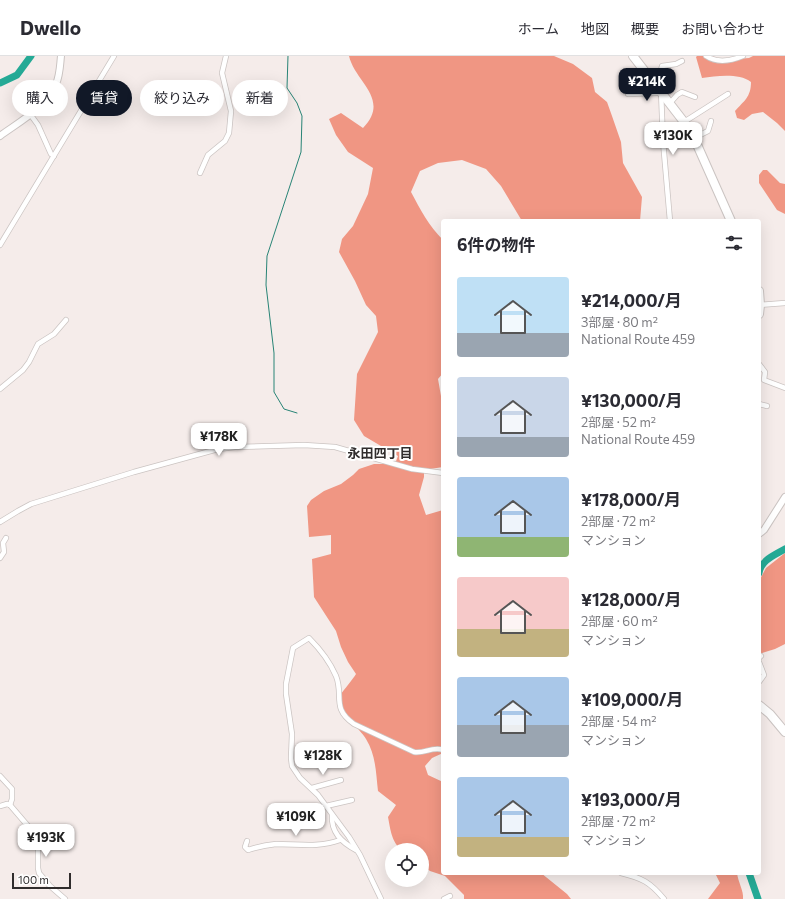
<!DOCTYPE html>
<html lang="ja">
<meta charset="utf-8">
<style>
body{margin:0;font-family:Commissioner,"Noto Sans JP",sans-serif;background:#f7f7f7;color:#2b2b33;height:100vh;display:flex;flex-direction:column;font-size:15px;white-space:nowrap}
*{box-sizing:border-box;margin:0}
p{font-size:13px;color:#7c7c81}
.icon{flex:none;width:22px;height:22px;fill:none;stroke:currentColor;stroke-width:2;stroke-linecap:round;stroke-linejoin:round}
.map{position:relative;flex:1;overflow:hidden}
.details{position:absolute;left:441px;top:163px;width:320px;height:656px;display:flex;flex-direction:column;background:#fff;border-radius:4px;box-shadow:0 4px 16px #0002}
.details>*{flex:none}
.top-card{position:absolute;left:12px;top:24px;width:369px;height:36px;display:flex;gap:8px}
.controls{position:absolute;left:385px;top:787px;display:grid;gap:8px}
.controls a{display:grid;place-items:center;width:44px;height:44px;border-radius:50%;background:#fff;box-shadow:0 4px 16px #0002;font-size:20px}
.scale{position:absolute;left:12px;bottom:10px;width:59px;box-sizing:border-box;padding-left:4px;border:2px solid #302d2d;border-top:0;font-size:11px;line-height:14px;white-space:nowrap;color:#302d2d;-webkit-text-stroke:3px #fff;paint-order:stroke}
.price{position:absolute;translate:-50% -34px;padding:0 9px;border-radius:8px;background:#fff;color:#222;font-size:13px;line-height:26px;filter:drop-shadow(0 1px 2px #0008)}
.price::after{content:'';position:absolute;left:50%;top:24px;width:12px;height:9px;margin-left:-6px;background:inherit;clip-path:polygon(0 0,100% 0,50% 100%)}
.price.on{background:#111827;color:#fff}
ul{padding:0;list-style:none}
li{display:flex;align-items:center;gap:12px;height:100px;padding:0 16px}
li span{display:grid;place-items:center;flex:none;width:112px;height:80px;border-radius:4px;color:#555}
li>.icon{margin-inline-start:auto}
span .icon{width:48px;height:48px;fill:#fffc;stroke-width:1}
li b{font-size:17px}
h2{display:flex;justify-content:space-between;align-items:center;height:48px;padding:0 16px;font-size:17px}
.chip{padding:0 14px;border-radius:18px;background:#fff;box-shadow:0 4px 16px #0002;font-size:14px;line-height:36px}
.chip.on{background:#111827;color:#fff}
header{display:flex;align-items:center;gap:24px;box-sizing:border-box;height:56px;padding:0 20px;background:#fff;border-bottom:1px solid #e1e1e2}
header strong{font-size:19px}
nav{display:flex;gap:22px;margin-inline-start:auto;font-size:14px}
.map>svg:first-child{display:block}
</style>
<header>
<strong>Dwello</strong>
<nav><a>ホーム</a><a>地図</a><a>概要</a><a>お問い合わせ</a></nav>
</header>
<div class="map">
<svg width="785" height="843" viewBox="0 0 785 843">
<rect width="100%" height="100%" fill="#f5ecea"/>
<g fill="#f09683">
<path d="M 349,0 L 554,0 L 573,8 L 592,22 L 595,36 L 607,46 L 612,60 L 621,86 L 623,107 L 642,141 L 640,165 L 522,165 L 501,130 L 486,113 L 462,104 L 438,107 L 420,115 L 411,136 C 420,153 429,170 443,184 L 443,317 L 438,323 L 441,340 L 443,343 L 443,411 L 424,414 L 424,421 L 419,439 L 426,459 L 443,454 L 443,697 L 432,702 L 425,710 L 428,719 L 443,726 L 443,817 L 541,817 L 567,838 L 571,843 L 464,843 L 464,839 L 445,820 L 430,815 L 422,809 L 422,794 C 417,794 411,795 405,794 C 392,792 390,771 388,761 L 396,749 L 378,735 C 376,718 376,699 366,683 C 360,673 336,652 341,638 C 343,635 353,623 356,618 L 348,606 L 341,591 L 336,575 L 314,541 L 312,503 L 331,498 L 331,479 L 309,481 L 307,450 L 311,444 L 324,435 L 341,428 L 353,419 L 359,413 L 374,408 L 395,408 L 398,400 L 364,380 L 354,364 L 357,318 L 378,276 L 376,260 L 366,249 L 355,225 L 339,196 L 342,183 L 353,170 L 368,138 L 373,112 L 348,96 L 336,79 L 329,63 L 341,57 L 363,72 C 391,43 355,26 349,0 Z"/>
<path d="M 697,0 L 712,0 L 723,4 L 749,2 L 753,0 L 785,0 L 785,75 L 777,67 L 763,56 L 752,58 L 744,64 L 737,62 L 735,55 C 744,45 751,41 751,26 C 739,17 717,20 702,22 L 696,1 Z"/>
<polygon points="763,114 767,114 780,127 785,128 785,158 777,154 759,127 759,119"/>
<polygon points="785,497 785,588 775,593 759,598 759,525 766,512"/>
<path d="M 715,817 L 737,817 C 738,826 744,835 743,843 L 708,843 L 720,827 Z"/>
</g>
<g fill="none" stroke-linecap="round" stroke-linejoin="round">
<polyline stroke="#288476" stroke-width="1" points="288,0 287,32 297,47 302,60 301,96 267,200 266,229 274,297 274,336 284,353 297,357"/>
<g stroke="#25aa96" stroke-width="7">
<polyline points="0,27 17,19 31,0"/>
<path d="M 759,517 C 761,504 775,499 785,493"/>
<polyline points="749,817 758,843"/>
</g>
<g stroke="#cbc4c2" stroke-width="6">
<g id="street">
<path d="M 706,0 C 718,8 731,5 743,0"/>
<polyline points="655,28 658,26 662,10 676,8 682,5"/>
<polyline points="628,38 657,37 661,35 663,85 670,165"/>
<polyline points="670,47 677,39 682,36 695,41"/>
<polyline points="30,58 38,69 51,98 54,100"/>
<polyline points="684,66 728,38"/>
<polyline points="694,82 708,75 711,65"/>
<polyline points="200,117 208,99 225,85 229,77 231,55 222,17 226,0"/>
<polyline points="0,189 114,0"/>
<polyline points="760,249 785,247"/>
<polyline points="759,308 765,316 764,324 785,332"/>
<polyline points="0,333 23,314 29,306 38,288 54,278 66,264"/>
<polyline points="759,348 767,350"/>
<polyline points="0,466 18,455 31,448 134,416 218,393 235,391 304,389 335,391 412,413 443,417"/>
<polyline points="0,502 4,496 3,487 6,482"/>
<polyline points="759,602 761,600"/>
<polyline points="759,606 764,619 759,626"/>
<polyline points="0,720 12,733 12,743 10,749"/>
<polyline points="312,732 341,724"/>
<polyline points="0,750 7,748 10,749 28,770 38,793 38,812 39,817 50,830 65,843"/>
<polyline points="326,750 352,744"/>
<path d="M 332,759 C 331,776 341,786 356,794"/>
<path d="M 247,785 L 245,791 L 248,794 C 257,791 266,789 276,788 C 298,788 319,792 340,784"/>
<path d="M 621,817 C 642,822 650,826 664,843"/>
<path d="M 381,843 L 360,799 L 349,781 L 318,739 L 300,722 L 292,710 L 291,702 L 292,678 L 286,638 L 286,628 L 293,592 L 309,582 C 320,593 330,606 336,620 C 344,640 331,652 354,668 L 414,696 C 424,698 433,690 443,694"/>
<polyline points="444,843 450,840"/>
</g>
</g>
<g stroke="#cbc4c2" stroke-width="8">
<g id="secondary">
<path d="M 0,80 C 19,66 47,51 56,28 C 60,19 60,9 61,0"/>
<polyline points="759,478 764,474 785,441"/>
</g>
</g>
<g stroke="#cbc4c2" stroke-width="10">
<g id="highway">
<polyline points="633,0 684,66 695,84 731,165"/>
<polyline points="759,235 760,249 759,258"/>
<polyline points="759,649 770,658 785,676"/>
</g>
</g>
<use href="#street" stroke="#fff" stroke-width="4.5"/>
<use href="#secondary" stroke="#fff" stroke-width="6"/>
<use href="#highway" stroke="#fff" stroke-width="8"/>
</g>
<g text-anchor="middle" stroke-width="4" stroke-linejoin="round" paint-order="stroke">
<g font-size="13" font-weight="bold" fill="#302d2d" stroke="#fff">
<text x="380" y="402">永田四丁目</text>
</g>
</g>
</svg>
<div class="controls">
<a><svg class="icon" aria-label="locate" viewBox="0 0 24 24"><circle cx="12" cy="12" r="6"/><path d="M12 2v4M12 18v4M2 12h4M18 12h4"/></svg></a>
</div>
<div class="scale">100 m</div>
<b class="price on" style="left:647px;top:46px">¥214K</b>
<b class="price" style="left:673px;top:100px">¥130K</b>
<b class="price" style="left:219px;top:401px">¥178K</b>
<b class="price" style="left:323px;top:720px">¥128K</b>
<b class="price" style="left:296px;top:781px">¥109K</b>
<b class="price" style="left:46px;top:802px">¥193K</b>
<div class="top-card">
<a class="chip">購入</a>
<a class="chip on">賃貸</a>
<a class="chip">絞り込み</a>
<a class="chip">新着</a>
</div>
<section class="details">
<h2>6件の物件<svg class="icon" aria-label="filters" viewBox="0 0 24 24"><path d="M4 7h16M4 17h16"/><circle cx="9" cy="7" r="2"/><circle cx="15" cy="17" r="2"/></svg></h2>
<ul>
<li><span style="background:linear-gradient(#bfe0f5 70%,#9aa5b1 0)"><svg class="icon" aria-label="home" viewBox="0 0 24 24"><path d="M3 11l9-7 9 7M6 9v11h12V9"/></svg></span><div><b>¥214,000/月</b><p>3部屋 · 80 m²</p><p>National Route 459</p></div></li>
<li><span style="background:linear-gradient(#c9d6e8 75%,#9aa5b1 0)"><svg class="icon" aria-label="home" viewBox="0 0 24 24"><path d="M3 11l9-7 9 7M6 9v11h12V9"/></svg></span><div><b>¥130,000/月</b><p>2部屋 · 52 m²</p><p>National Route 459</p></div></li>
<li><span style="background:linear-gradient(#a9c7e8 75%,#8fb573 0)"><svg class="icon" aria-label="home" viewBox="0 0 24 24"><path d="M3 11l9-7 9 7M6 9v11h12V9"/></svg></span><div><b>¥178,000/月</b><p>2部屋 · 72 m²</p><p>マンション</p></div></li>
<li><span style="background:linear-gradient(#f6c9c9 65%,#c2b280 0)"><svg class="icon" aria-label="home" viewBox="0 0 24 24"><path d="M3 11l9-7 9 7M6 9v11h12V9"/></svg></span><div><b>¥128,000/月</b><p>2部屋 · 60 m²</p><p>マンション</p></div></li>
<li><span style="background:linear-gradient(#a9c7e8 60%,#9aa5b1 0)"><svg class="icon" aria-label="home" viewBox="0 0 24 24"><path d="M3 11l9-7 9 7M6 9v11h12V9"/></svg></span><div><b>¥109,000/月</b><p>2部屋 · 54 m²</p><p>マンション</p></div></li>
<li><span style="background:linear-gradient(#a9c7e8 75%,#c2b280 0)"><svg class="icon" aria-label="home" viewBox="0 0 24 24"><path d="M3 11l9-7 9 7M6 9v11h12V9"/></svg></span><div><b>¥193,000/月</b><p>2部屋 · 72 m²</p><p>マンション</p></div></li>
</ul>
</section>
</div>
